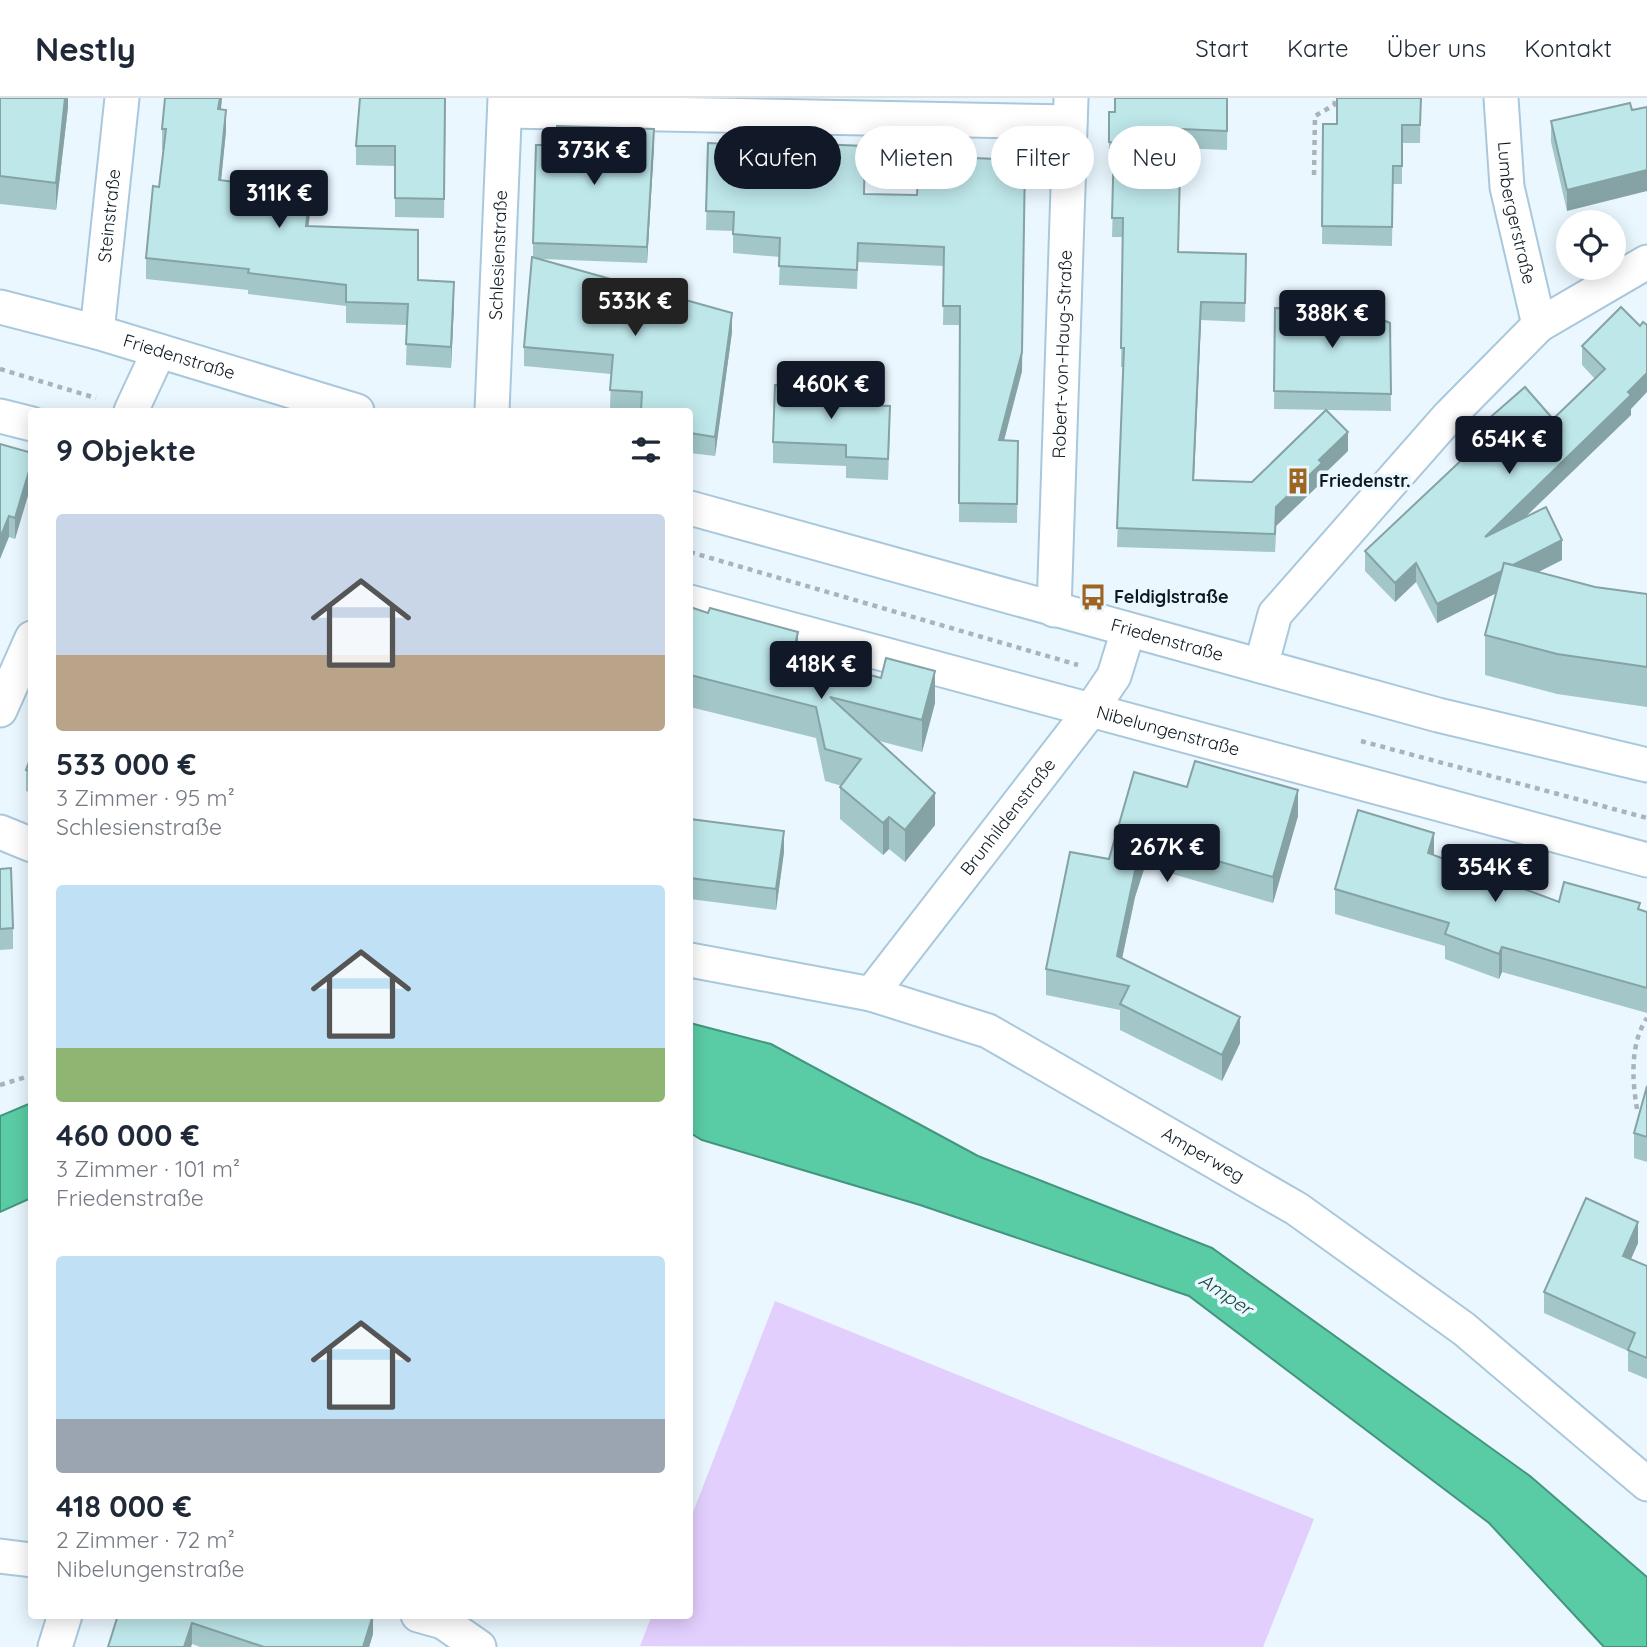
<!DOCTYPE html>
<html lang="de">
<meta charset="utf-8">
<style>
body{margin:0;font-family:Quicksand,sans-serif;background:#f6f6f7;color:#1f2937;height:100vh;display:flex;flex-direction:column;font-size:26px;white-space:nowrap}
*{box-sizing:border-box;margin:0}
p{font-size:23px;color:#747a83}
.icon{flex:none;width:38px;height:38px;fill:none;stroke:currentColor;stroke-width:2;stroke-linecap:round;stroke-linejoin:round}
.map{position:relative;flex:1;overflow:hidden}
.details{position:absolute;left:28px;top:310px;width:665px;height:1211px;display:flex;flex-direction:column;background:#fff;border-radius:7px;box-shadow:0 4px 18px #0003}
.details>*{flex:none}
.banner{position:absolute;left:714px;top:28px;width:665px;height:63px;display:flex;gap:14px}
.controls{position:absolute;left:1556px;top:112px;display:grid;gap:14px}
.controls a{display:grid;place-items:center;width:70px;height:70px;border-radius:50%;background:#fff;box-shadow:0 4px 18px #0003;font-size:35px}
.price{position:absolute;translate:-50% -60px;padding:0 16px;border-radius:7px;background:#111827;color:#fff;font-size:23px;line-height:46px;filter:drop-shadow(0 2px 4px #0008)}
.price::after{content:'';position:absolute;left:50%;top:42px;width:21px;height:16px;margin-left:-10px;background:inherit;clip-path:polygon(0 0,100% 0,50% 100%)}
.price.selected{background:#222;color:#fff}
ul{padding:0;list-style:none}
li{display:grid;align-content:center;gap:14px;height:371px;padding:0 28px}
li span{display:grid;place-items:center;height:217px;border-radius:7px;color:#555}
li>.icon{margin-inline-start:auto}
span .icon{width:126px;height:126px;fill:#fffc;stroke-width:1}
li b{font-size:30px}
h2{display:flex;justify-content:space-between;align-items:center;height:84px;padding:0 28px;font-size:30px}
.pill{padding:0 24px;border-radius:32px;background:#fff;box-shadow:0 4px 18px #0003;font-size:24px;line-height:63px}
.pill.selected{background:#111827;color:#fff}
header{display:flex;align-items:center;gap:42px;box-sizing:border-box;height:98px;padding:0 35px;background:#fff;border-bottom:2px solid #e0e1e3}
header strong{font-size:33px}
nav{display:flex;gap:38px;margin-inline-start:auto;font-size:24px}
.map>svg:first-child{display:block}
</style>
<header>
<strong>Nestly</strong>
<nav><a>Start</a><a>Karte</a><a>Über uns</a><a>Kontakt</a></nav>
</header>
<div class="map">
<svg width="1647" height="1549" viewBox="0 0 1647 1549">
<rect width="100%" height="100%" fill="#eaf7ff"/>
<polygon fill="#e3cffe" points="775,1203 1314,1421 1263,1549 640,1548 652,1517 690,1517 690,1422"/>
<g fill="#5acca5" stroke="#43967d" stroke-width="2">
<polygon points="690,925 771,946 978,1058 1212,1150 1530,1378 1647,1479 1647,1549 1604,1549 1489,1425 1189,1198 920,1107 702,1042 690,1035"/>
<polygon points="31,1005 31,1100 0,1114 0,1018"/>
</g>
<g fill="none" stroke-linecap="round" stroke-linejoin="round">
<g stroke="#a9c8dc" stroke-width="37">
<g id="minor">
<path id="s1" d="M 1501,0 L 1507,89 L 1539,227"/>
<polyline points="505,13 1070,24"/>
<path id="s2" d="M 0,209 L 97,234 L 357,313"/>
<path id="s3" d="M 97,234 L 122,0"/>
<polyline points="131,313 159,253"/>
<path id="s4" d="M 492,313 L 505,0"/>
<polyline points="0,318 32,326"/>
<path id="s5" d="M 690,410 L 1438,617 L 1647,667"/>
<path id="s6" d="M 690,504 L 1647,762"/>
<path id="s7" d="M 1054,512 L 1071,0"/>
<polyline points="1261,568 1275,516 1449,318 1539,227 1647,164"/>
<polyline points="0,612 32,540"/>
<polyline points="0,734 32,747"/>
<path id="s8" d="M 690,862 L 871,896 L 988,933 L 1297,1111 L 1464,1231 L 1647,1386"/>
<path id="s9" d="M 871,896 L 1091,612 L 1114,578 L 1128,533"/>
<polyline points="0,1458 32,1462"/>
<polyline points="418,1517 443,1524 479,1549"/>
<polyline points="55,1549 65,1517"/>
</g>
</g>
<g stroke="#a7b4bb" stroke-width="4.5" stroke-dasharray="5 5" stroke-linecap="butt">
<polyline points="1314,77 1315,18 1334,7 1336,0"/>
<polyline points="0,271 96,300"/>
<polyline points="690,454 1078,567"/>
<polyline points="1361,643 1647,720"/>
<polyline points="0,987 32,977"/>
<path d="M 1637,1011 C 1632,982 1630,945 1647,920"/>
</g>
<use href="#minor" stroke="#fff" stroke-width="33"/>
</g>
<g fill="#a3c7c9">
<polygon points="0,0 68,0 68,9 56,112 0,106"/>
<polygon points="165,0 222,0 221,12 226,33 221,82 310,115 308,128 418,182 454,205 451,270 406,267 407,227 346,225 346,208 248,196 248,192 146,181 146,160 159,89 163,52 162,52 162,31"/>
<polygon points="446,0 444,120 395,119 395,68 356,67 356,48"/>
<polygon points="1228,0 1227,52 1181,50 1178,154 1246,175 1245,224 1201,222 1194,382 1252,384 1348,353 1322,378 1322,384 1276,428 1275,454 1117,449 1123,269 1121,269 1123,139 1112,139 1114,63 1109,63 1109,44 1115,14"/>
<polygon points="1337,0 1421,0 1420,45 1402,45 1402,86 1393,86 1392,148 1322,146 1323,26 1337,26"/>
<polygon points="1630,5 1567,113 1551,44 1551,23"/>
<polygon points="708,45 865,96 917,97 1022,273 1004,343 1018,362 1017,425 959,424 960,227 943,227 944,168 858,164 857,191 779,187 780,159 733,155 733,133 706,132"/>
<polygon points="654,47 647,165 541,161 732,234 715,358 690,355 690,313 641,313 610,311 611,276 524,268 524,249 533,159 533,145"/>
<polygon points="1350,208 1390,225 1391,313 1274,311 1275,210 1317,211"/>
<polygon points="1621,209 1631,317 1526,418 1562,462 1538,474 1595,489 1647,496 1647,609 1557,596 1485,577 1485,537 1496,495 1437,525 1416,484 1395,504 1365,473 1365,453 1478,346 1478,330 1553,321 1595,281 1582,267 1582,248"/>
<polygon points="829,299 864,307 890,329 888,382 846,380 846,368 773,365 773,344"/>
<polygon points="0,346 32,355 32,384 15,441 9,439"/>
<polygon points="690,509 798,558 935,605 922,654 879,643 935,727 905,764 889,751 883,757 840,721 840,689 842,688 825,683 816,640 690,609"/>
<polygon points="32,656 32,695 26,693 26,672"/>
<polygon points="1187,689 1298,718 1273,805 1145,768 1135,799 1122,861 1240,945 1222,983 1120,932 1120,912 1046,897 1046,871 1109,761"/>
<polygon points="690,721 784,754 776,812 690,801"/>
<polygon points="1434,757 1559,804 1640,812 1647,814 1647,915 1502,874 1499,881 1445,861 1445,848 1335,816 1335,791"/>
<polygon points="0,771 13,830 13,851 0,852"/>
<polygon points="1647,988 1647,1064 1634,1060 1634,1035"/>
<polygon points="1638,1145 1631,1161 1647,1168 1647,1281 1628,1273 1628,1253 1544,1215 1544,1194"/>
<polygon points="118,1517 373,1536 369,1549 200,1549"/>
</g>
<g fill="#85a2a4">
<polygon points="65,0 68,0 68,9 56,112 56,85"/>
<polygon points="220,0 222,0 218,32 218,11"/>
<polygon points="226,12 226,33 219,103 219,82"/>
<polygon points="654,31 654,47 647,165 647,149"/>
<polygon points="1647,72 1647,93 1567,113 1567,92"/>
<polygon points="1025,81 1022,273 999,361 999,342"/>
<polygon points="310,94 310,115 306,149 306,128"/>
<polygon points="454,184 454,205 451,270 451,249"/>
<polygon points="1201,204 1201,222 1193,400 1193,382"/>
<polygon points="732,215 732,234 715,358 715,339"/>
<polygon points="1647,275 1647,294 1631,311 1631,317 1485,458 1485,439"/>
<polygon points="1348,334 1348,353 1322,378 1322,384 1276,428 1275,454 1276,409 1319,362"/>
<polygon points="32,363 32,384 15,441 15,420"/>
<polygon points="9,418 9,439 0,461 0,440"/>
<polygon points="1562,442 1562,462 1437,525 1437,506"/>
<polygon points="1416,465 1416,484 1395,504 1395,485"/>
<polygon points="798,534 798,566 793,556"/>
<polygon points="935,573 935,605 922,654 922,622"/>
<polygon points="1298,692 1298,718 1273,805 1273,779"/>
<polygon points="935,695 935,727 905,764 905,732"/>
<polygon points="889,719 889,751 883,757 883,725"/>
<polygon points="784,733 784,754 776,812 776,791"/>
<polygon points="1434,735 1434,760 1428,755"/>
<polygon points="1145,742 1145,768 1135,799 1117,884 1117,858 1135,773"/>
<polygon points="1502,849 1502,874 1499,881 1499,856"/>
<polygon points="1240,919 1240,945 1222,983 1222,957"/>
<polygon points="1638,1124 1638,1145 1623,1179 1623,1158"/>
<polygon points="373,1517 373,1536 369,1549 363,1549"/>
<polygon points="192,1525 192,1546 191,1549 184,1549"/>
</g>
<g fill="#bee7ea" stroke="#85a2a4" stroke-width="2">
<polygon points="0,0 65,0 56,85 0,78"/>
<polygon points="165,0 220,0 218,11 226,12 219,82 310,94 306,128 418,132 418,182 454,184 451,249 406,246 408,206 346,204 346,187 248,175 249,171 146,160 153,88 159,89 166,31 162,31"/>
<polygon points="360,0 445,0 444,101 395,100 395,48 356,48"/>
<polygon points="1115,0 1227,0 1227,33 1181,31 1178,154 1246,156 1245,205 1201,204 1193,382 1252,384 1326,312 1348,334 1319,362 1322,365 1276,409 1275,436 1117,430 1124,250 1121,250 1123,120 1112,120 1114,45 1109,44 1109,14 1115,14"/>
<polygon points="1337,0 1421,0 1420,27 1402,27 1402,68 1393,68 1392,129 1322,128 1323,26 1337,26"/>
<polygon points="1630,5 1632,12 1647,9 1647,72 1567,92 1551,23"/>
<polygon points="557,28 654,31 647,149 533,145 536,47 556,47"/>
<polygon points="708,45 791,49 792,45 865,48 864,96 917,97 919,58 1025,62 1022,254 999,342 1018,343 1017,406 959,405 960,208 943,208 944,149 858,145 857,172 779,168 780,140 733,136 734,114 706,113"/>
<polygon points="532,159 732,215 715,339 690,335 690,313 641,313 642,294 610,292 613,257 524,249"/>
<polygon points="1317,200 1350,200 1350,208 1390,225 1391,296 1274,293 1275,210 1317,211"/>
<polygon points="1621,209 1640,228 1643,224 1647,227 1647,275 1628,294 1631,297 1485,439 1546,409 1562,442 1513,467 1504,465 1502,473 1437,506 1416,465 1395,485 1365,453 1486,339 1478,330 1525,289 1553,321 1605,271 1582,248"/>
<polygon points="775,287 829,289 828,299 864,301 864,307 890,308 888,361 846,359 846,347 773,344"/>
<polygon points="0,346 32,355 32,363 15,420 9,418 0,440"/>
<polygon points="1504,465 1595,489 1647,496 1647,569 1557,556 1485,537"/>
<polygon points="690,509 708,515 710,510 798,534 793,556 881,580 886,560 935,573 922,622 830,599 935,695 905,732 889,719 883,725 840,689 861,661 825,651 816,609 690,577"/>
<polygon points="32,656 32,674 26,672"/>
<polygon points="1195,663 1298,692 1273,779 1145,742 1135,773 1117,858 1240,919 1222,957 1120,906 1129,888 1046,871 1070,754 1109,761 1134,674 1187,689"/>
<polygon points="1358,712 1434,735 1428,755 1559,804 1564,784 1640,805 1638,811 1647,814 1647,890 1502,849 1499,856 1445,836 1449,825 1335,791"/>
<polygon points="690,721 784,733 776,791 690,780"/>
<polygon points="11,770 13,830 0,831 0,771"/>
<polygon points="1647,988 1647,1039 1634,1035"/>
<polygon points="1586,1100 1638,1124 1623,1158 1647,1168 1647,1260 1628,1252 1635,1235 1544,1194"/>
<polygon points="118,1517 373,1517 363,1549 264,1549 192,1525 184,1549 108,1549"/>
</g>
<defs>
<g id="building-bare" transform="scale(2.1)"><path d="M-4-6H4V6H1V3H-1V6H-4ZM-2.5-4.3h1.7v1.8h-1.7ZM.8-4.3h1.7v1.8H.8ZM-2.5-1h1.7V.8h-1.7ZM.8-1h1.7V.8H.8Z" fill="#9d6422" stroke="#eaf7ff" stroke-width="2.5" paint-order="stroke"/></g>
<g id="bus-bare" transform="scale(2.1)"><path d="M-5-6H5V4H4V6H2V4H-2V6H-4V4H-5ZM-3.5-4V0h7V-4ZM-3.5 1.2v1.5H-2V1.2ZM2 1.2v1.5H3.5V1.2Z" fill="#9d6422" stroke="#eaf7ff" stroke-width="2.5" paint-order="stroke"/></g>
</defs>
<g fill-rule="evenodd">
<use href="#building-bare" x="1298" y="383"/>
<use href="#bus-bare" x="1093" y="499"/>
</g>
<g text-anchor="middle" stroke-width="7" stroke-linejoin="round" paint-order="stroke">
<g font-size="18" fill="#0e1920" stroke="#eaf7ff">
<text dy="6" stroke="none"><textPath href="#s1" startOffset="116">Lumbergerstraße</textPath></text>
<text dy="6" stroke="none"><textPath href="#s3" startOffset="117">Steinstraße</textPath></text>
<text dy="6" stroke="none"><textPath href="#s4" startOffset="156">Schlesienstraße</textPath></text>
<text dy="6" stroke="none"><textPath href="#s7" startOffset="256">Robert-von-Haug-Straße</textPath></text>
<text dy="6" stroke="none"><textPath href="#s2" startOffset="186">Friedenstraße</textPath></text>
<text dy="6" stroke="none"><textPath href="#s5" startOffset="495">Friedenstraße</textPath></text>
<text dy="6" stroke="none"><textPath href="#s6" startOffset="495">Nibelungenstraße</textPath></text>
<text dy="6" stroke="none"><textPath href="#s9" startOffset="224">Brunhildenstraße</textPath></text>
<text dy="6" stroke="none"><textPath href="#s8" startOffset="555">Amperweg</textPath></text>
</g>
<g font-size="18" font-weight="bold" fill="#0e1920" stroke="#eaf7ff" text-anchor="start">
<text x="1319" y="389">Friedenstr.</text>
<text x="1114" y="505">Feldiglstraße</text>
</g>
<g font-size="19" font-style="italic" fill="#134535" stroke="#eaf7ff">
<text transform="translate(1226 1196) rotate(34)" y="7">Amper</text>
</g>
</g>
</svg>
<div class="controls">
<a><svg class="icon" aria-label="locate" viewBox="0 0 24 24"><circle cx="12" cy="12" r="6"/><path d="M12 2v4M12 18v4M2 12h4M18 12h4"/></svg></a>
</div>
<b class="price" style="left:594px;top:89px">373K €</b>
<b class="price" style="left:279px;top:132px">311K €</b>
<b class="price selected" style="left:635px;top:240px">533K €</b>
<b class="price" style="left:1332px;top:252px">388K €</b>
<b class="price" style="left:831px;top:323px">460K €</b>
<b class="price" style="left:1509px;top:378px">654K €</b>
<b class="price" style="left:821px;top:603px">418K €</b>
<b class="price" style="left:1167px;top:786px">267K €</b>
<b class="price" style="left:1495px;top:806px">354K €</b>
<div class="banner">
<a class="pill selected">Kaufen</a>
<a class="pill">Mieten</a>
<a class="pill">Filter</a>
<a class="pill">Neu</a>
</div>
<section class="details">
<h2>9 Objekte<svg class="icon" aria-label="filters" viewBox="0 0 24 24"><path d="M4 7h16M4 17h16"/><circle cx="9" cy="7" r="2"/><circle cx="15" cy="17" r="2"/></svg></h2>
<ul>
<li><span style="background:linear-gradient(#c9d6e8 65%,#b9a48a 0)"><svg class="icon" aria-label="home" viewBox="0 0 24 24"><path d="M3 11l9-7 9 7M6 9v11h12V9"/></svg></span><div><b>533 000 €</b><p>3 Zimmer · 95 m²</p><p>Schlesienstraße</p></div></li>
<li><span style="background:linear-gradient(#bfe0f5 75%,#8fb573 0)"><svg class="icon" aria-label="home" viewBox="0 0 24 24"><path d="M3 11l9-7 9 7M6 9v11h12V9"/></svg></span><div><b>460 000 €</b><p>3 Zimmer · 101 m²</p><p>Friedenstraße</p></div></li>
<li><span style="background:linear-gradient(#bfe0f5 75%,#9aa5b1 0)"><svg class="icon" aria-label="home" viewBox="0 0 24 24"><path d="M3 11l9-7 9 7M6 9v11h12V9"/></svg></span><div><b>418 000 €</b><p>2 Zimmer · 72 m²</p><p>Nibelungenstraße</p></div></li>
</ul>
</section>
</div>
